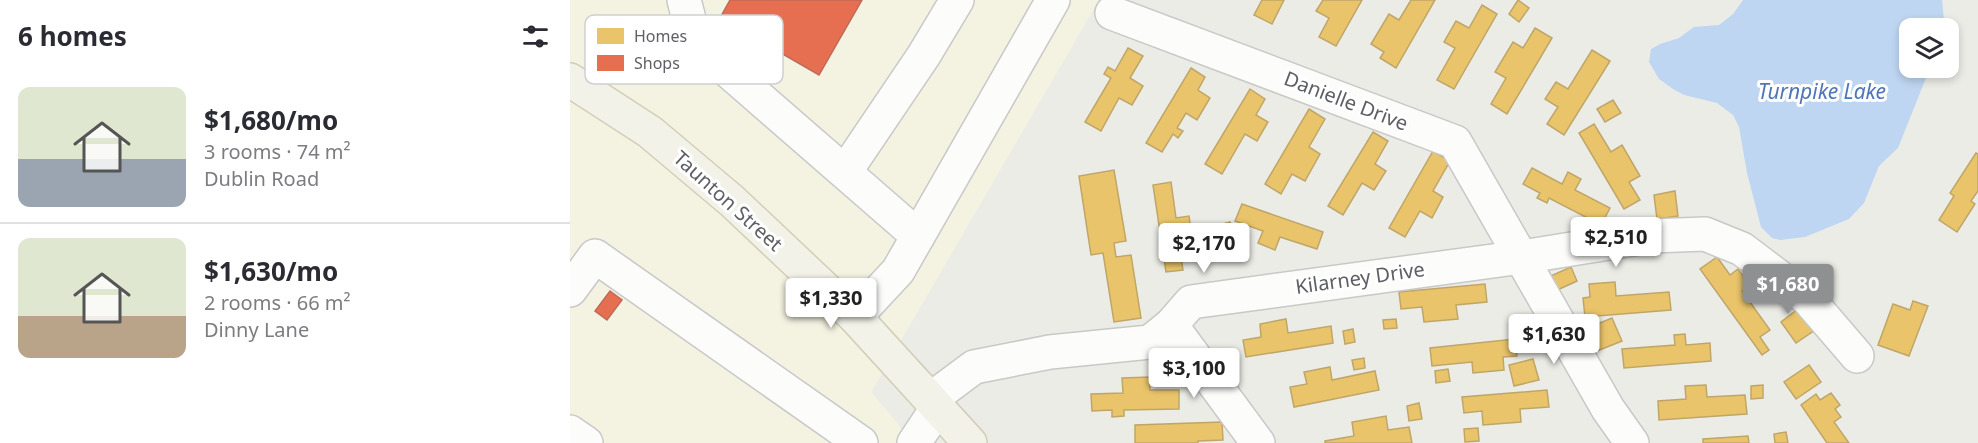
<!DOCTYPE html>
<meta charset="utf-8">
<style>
body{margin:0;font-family:"Noto Sans",sans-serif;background:#f2f2f3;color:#2b2b33;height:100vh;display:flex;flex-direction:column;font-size:22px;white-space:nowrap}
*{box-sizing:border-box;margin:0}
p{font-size:20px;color:#7c7c81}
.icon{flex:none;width:33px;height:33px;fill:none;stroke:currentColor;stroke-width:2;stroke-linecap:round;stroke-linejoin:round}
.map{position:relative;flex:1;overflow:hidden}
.drawer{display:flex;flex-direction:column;background:#fff;width:570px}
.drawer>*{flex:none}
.tools{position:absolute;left:1329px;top:18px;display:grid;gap:12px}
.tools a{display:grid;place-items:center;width:60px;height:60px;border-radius:12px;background:#fff;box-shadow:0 3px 9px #0003;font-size:30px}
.price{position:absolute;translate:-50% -51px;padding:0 14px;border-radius:6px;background:#fff;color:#222;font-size:20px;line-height:39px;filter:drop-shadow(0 2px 3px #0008)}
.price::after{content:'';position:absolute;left:50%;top:36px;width:18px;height:14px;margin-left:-9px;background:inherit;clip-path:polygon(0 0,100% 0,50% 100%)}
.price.selected{background:#8f9092;color:#fff}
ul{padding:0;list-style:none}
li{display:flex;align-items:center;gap:18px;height:150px;padding:0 18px}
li+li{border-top:2px solid #e1e1e2}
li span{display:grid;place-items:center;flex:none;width:168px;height:120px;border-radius:12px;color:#555}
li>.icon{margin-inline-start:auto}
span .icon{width:72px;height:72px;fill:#fffc;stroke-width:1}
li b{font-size:26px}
h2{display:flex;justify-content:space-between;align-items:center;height:72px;padding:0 18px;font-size:26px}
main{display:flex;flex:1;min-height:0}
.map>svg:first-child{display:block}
</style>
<main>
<section class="drawer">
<h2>6 homes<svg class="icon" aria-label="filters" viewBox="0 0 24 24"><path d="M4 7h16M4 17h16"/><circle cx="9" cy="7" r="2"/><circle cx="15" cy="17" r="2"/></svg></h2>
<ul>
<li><span style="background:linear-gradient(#dfe7d0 60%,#9aa5b1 0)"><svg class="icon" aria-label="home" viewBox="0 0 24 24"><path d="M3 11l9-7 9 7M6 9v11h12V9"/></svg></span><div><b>$1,680/mo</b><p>3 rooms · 74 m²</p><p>Dublin Road</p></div></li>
<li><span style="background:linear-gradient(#dfe7d0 65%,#b9a48a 0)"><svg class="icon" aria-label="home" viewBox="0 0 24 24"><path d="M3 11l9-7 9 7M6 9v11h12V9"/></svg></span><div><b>$1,630/mo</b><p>2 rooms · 66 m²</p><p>Dinny Lane</p></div></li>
</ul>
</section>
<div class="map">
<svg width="1408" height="443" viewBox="0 0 1408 443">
<rect width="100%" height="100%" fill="#ecece7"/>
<polygon fill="#f4f3e2" points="0,0 529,0 301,392 344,443 0,443"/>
<polygon fill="#bfd6f2" points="1173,0 1372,0 1374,20 1371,28 1340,28 1340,68 1360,68 1328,148 1309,166 1294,203 1279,219 1235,237 1210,240 1202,238 1191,227 1177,173 1169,127 1163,115 1147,103 1114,95 1103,89 1089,79 1079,62 1081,49 1090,44 1109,38 1124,27 1149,25 1163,14"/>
<g fill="#e9c46a" stroke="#bfa668" stroke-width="1.5">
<polygon points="692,0 714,0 702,24 684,15"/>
<polygon points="753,0 792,0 766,46 749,37 759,18 746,11"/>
<polygon points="841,0 865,0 826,68 810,58 814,52 801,44 819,14 829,20"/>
<polygon points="948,0 959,8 949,22 939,14"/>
<polygon points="912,5 927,14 884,89 867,80 885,48 874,42 886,21 899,28"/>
<polygon points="965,28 982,38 937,114 921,104 936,78 925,72 943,42 953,48"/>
<polygon points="558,48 573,56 560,78 573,86 562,105 549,98 531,131 515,122 541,78 534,74 538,67 545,71"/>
<polygon points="1022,50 1040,61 994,135 977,124 988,107 975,99 986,82 998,89"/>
<polygon points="621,68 635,77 628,90 640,98 627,120 616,113 607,128 613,131 608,138 603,134 592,152 576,143"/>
<polygon points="680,89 695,99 686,115 698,122 687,141 675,134 652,174 635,164"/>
<polygon points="1043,100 1051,113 1035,122 1027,109"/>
<polygon points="739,109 755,119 739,147 750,154 735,181 722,174 711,194 695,184"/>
<polygon points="1024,124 1041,152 1052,145 1070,176 1059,182 1070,200 1054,209 1009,133"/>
<polygon points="803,132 818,141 805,164 816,171 804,190 792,183 773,215 758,206"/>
<polygon points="863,151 880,161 863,191 873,197 862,218 850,211 835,237 819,228"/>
<polygon points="1406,153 1408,154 1408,191 1401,201 1405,204 1387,232 1369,220 1384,196 1380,193"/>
<polygon points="962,168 992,184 998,172 1011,179 1005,190 1040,208 1031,225 979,198 977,203 967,198 970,193 953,184"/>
<polygon points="544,170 556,241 544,243 546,257 561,255 571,318 544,322 533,253 521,255 509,176"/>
<polygon points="601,182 606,218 619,216 623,243 609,244 613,270 596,272 583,185"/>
<polygon points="1105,191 1108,216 1087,219 1084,195"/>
<polygon points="672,204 753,232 747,249 710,237 705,250 688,243 693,231 665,221"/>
<polygon points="660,222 668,254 656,257 649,225"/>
<polygon points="1147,257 1160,275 1168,269 1180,286 1172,291 1200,330 1190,337 1199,350 1192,355 1130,269"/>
<polygon points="1001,267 1007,281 983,292 976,278"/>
<polygon points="1045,282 1046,296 1099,292 1101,310 1015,317 1013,298 1020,297 1019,284"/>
<polygon points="915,284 917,302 886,305 888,319 854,322 852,307 831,309 829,292"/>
<polygon points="1343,301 1358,306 1339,356 1308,345 1323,304 1340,310"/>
<polygon points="1232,306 1248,328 1226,343 1211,322"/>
<polygon points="1042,318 1052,341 1027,351 1018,328"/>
<polygon points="716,319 718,333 761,326 763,343 676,357 673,340 691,337 690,324"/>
<polygon points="826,319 827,328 814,329 813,320"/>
<polygon points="783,329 785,342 775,344 773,331"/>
<polygon points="1115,334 1116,345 1140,343 1141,361 1054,368 1052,349 1105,345 1104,335"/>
<polygon points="945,339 947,356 933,357 934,370 903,373 902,362 862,366 860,348"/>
<polygon points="794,358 795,368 784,370 782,360"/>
<polygon points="963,359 969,380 944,386 939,365"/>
<polygon points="1239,365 1251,382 1226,399 1214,382"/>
<polygon points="760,367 762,380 805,371 809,390 724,407 720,387 737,384 734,372"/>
<polygon points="878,369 880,381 866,383 865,371"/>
<polygon points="580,377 580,390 609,390 609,409 554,410 554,416 542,417 542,410 522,411 521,394 553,393 552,378"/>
<polygon points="1136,385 1137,397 1175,395 1177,414 1089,420 1088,401 1116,399 1115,386"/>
<polygon points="1193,385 1193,398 1181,399 1181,386"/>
<polygon points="977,390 979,407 950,409 951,422 913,425 912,411 894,413 892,397"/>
<polygon points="1261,393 1270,405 1265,409 1271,417 1264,422 1279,443 1257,443 1231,405 1246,394 1250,400"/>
<polygon points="849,403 852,419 839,421 837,406"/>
<polygon points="816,416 818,430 839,427 842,443 755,443 755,441 784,436 782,422"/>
<polygon points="652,422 653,440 628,441 628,443 565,443 565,425"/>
<polygon points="908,428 909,441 895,442 894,429"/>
<polygon points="1216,432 1218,443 1205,443 1204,434"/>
<polygon points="1178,436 1179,443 1133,443 1133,439"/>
</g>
<g fill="#e76f51" stroke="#be6a57" stroke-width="1.5">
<polygon points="160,0 292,0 249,75 150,18"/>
<polygon points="40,291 52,300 37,320 25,311"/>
</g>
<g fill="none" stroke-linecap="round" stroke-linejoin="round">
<g stroke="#c8c8c8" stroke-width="36">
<g id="minor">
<polyline points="114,0 125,42 348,236"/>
<polyline points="542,13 885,142 1038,409 1062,443"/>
<polyline points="275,172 354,55 387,0"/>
<polyline points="0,290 25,256 291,443"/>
<polyline points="285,317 328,271 483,0"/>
<polyline points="601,325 688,443"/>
<polyline points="361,399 404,367 480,352 580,342 601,325 621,302 952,257 1082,236 1135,234 1172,249 1238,299 1287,356"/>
<polyline points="0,432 16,443"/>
<polyline points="344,443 368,407"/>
</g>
</g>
<g stroke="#d2ceb7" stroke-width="36">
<polyline id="major" points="0,80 80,132 162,201 285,317 400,443"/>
</g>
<use href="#minor" stroke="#fcfcfb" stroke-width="33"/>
<use href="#major" stroke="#f2f2e9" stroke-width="33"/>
</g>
<g text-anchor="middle" stroke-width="6" stroke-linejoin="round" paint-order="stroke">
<g font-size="20" fill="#5d5f64" stroke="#fff">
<text transform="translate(776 101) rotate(21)" y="7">Danielle Drive</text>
<text transform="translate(158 201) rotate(42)" y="7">Taunton Street</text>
<text transform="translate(790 278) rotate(-8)" y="7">Kilarney Drive</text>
</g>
<g font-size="21" font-style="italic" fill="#5076b9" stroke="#fff">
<text x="1252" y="99">Turnpike Lake</text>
</g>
</g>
<rect x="15" y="15" width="198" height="69" rx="9" fill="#fff" stroke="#cecfd0" stroke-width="1.5"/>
<rect x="27" y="28" width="27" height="16" fill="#e9c46a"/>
<rect x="27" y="55" width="27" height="16" fill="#e76f51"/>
<g font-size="16" fill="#5d5f64">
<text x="64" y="42">Homes</text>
<text x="64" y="69">Shops</text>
</g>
</svg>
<div class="tools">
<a><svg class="icon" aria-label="layers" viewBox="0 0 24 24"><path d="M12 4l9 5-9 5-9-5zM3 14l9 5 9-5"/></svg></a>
</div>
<b class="price" style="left:1046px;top:268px">$2,510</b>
<b class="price" style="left:634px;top:274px">$2,170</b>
<b class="price selected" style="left:1218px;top:315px">$1,680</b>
<b class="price" style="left:261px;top:329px">$1,330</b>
<b class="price" style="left:984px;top:365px">$1,630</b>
<b class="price" style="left:624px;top:399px">$3,100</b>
</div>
</main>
